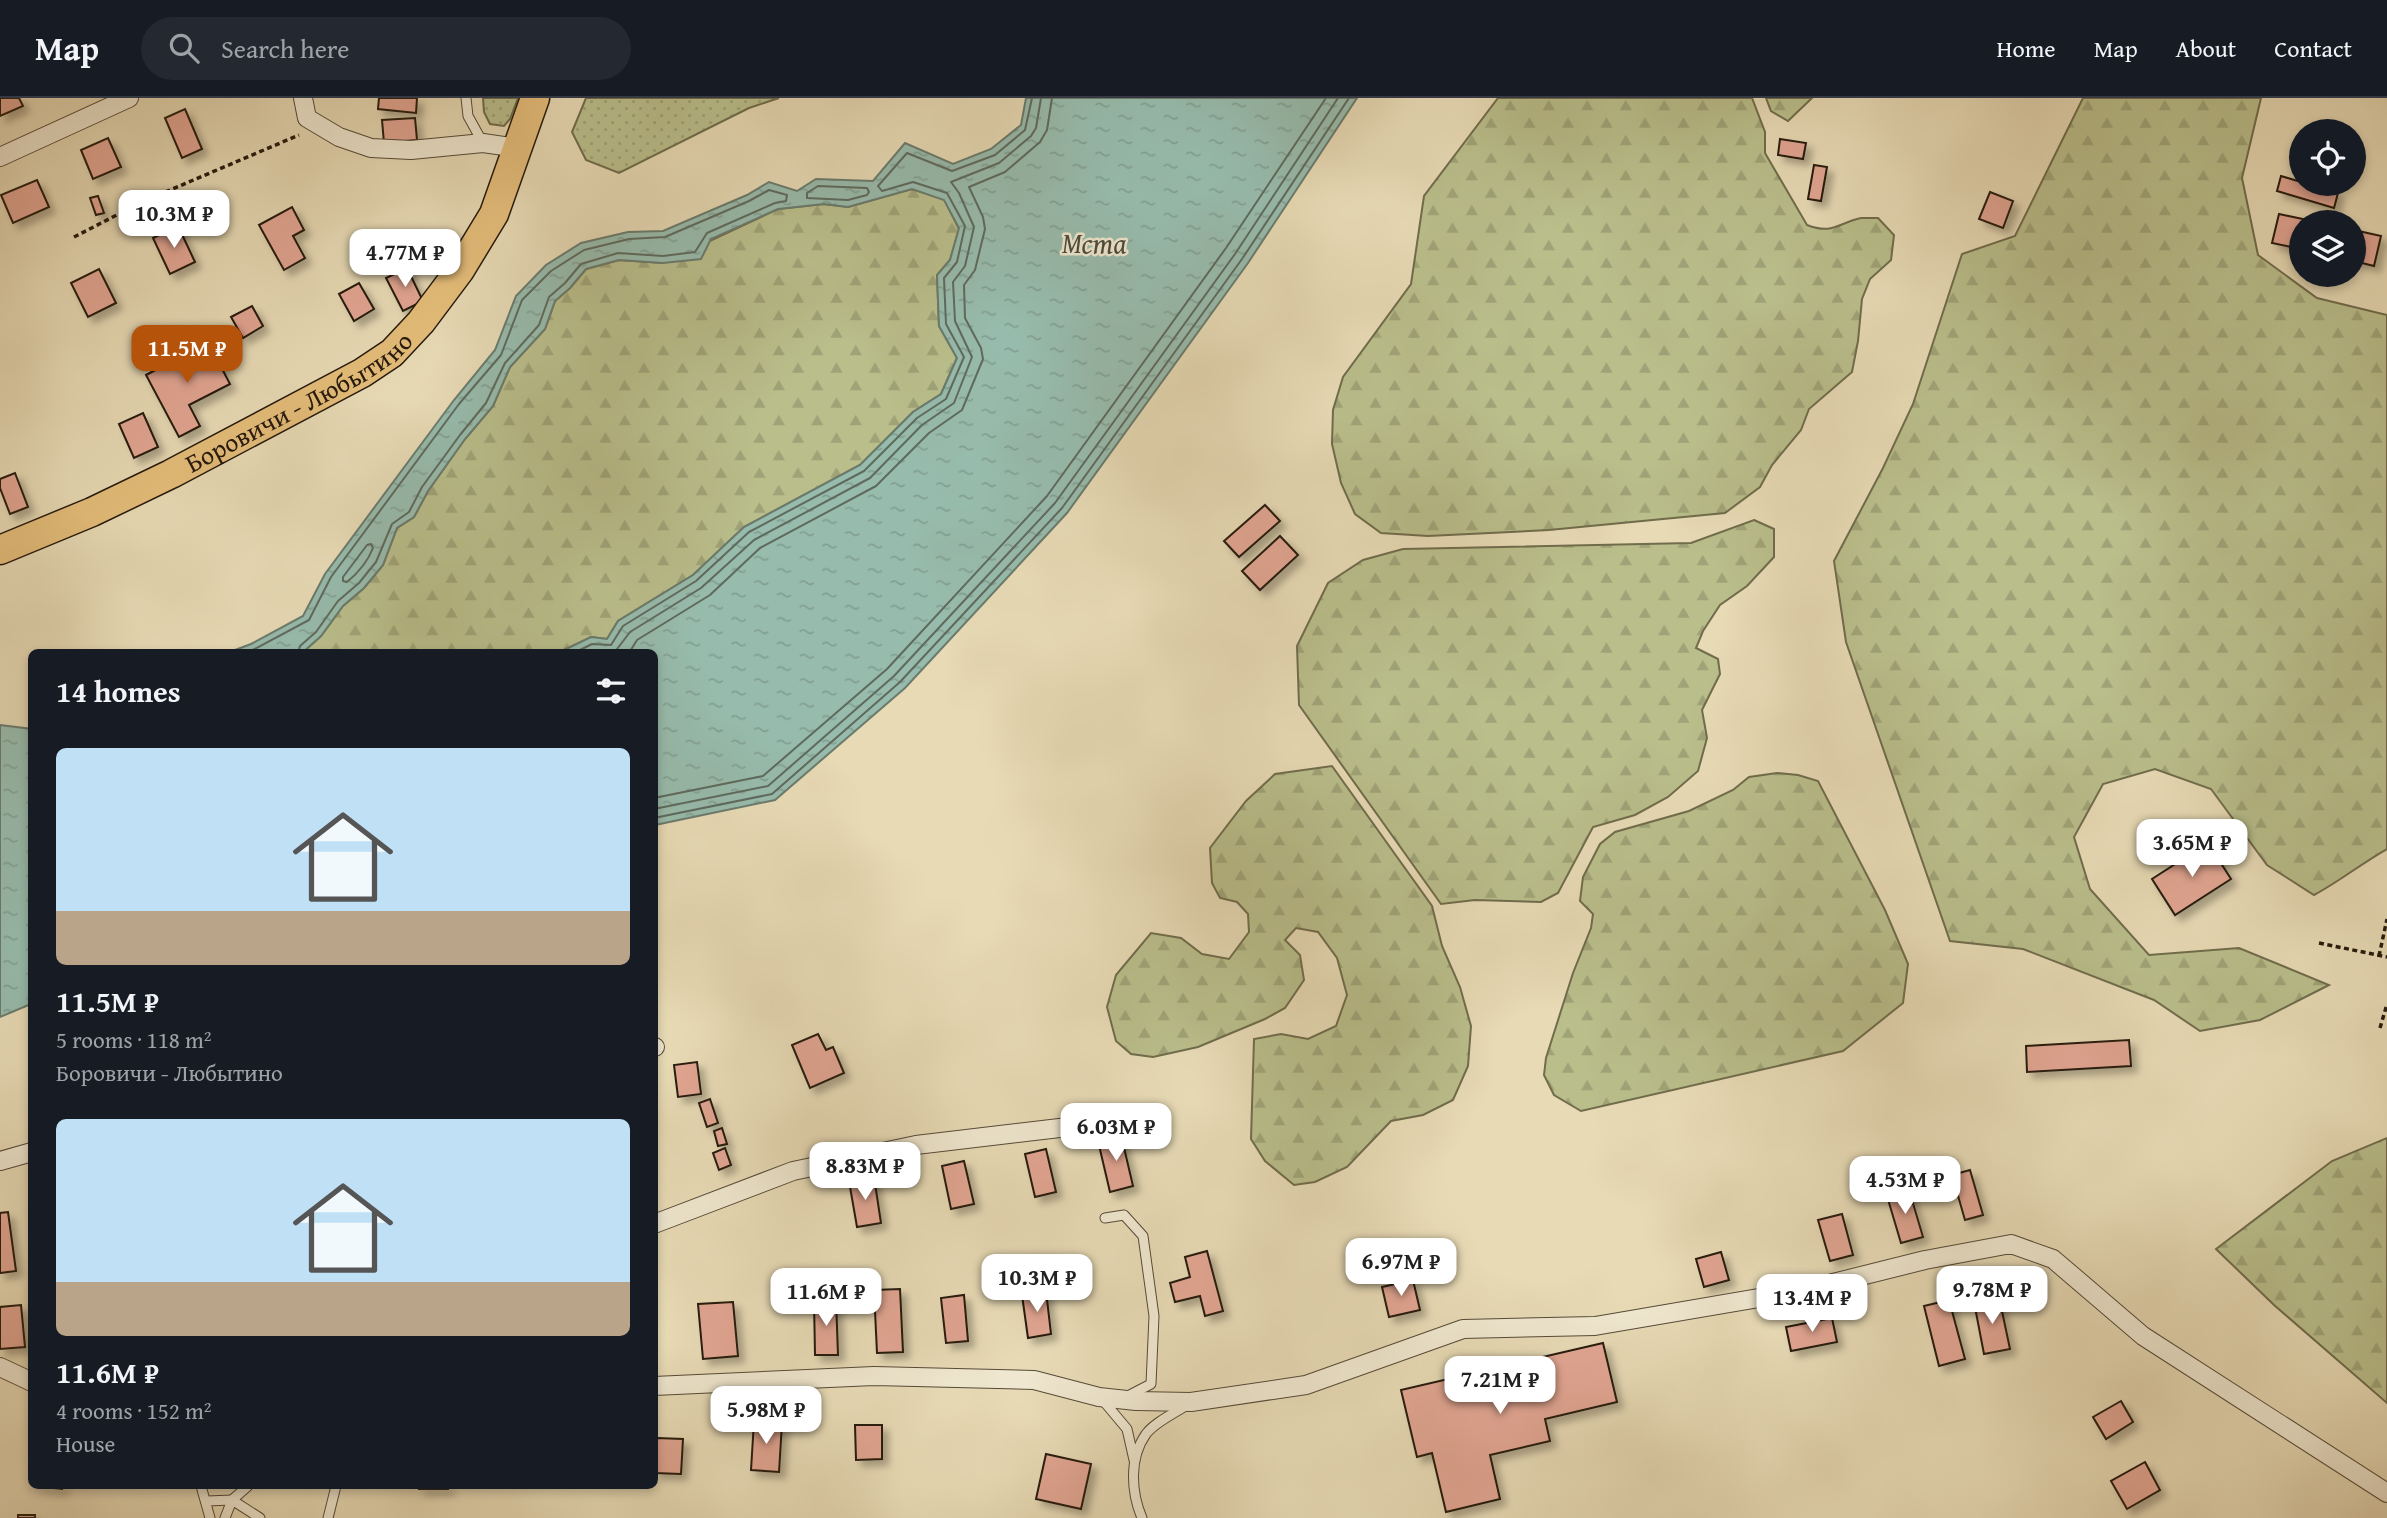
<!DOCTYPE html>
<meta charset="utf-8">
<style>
body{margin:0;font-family:"Gentium Book Plus",serif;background:#242831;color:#f1f3f6;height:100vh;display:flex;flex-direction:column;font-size:26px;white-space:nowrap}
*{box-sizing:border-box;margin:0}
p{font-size:23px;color:#9ea1a6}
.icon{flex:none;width:38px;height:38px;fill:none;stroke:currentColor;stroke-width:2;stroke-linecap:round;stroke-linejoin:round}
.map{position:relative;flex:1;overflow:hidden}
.panel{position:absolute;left:28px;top:551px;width:630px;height:840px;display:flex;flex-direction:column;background:#171b24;border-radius:10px;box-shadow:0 4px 10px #0003}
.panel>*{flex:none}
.fabs{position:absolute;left:2289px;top:21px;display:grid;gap:14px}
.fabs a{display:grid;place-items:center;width:77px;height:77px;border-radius:50%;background:#171b24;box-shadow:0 4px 10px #0003;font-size:35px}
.price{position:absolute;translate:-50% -60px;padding:0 16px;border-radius:14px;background:#fff;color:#222;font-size:23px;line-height:46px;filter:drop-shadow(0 2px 4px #0008)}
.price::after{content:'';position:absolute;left:50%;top:42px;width:21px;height:16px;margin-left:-10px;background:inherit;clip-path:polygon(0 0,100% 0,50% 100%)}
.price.on{background:#b45309;color:#fff}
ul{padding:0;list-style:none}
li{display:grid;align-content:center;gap:14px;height:371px;padding:0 28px}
li span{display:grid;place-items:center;height:217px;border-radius:10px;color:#555}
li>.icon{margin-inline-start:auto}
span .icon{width:126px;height:126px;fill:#fffc;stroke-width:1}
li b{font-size:30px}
h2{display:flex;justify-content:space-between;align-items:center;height:84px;padding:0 28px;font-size:30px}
header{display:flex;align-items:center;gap:42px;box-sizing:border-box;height:98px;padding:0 35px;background:#171b24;border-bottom:2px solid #363941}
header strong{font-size:33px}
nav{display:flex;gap:38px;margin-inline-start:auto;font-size:24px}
.search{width:490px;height:63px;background:#242831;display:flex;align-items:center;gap:18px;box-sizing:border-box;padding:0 24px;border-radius:38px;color:#9ea1a6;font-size:26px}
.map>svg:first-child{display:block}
</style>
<header>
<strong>Map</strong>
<div class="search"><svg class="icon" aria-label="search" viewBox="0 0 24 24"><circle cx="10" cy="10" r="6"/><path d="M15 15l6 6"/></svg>Search here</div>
<nav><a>Home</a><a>Map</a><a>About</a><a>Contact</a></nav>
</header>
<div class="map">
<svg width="2387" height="1420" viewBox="0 0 2387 1420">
<defs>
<pattern id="grass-dots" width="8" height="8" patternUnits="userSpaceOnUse" patternTransform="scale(1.75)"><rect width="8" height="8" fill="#b9be8b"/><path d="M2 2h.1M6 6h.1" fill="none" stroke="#9fa377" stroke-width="1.8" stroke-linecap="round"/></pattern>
<pattern id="forest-firs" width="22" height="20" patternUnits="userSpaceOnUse" patternTransform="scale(1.75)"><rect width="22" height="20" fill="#b9be8b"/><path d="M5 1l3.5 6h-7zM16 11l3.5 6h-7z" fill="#9fa377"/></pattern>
<pattern id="water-ripples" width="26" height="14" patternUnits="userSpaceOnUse" patternTransform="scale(1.75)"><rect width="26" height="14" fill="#97bbac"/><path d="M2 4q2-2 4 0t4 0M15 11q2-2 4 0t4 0" fill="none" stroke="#82a093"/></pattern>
<filter id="shadow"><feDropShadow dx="6" dy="6" stdDeviation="3.5" flood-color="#0004"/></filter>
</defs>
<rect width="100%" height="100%" fill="#e7dab5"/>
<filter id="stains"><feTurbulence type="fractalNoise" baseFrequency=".00286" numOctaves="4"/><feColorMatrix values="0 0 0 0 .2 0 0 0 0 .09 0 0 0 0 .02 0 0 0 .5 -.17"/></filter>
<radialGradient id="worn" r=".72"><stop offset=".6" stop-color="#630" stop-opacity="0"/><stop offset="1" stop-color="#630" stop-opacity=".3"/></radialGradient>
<g fill="url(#grass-dots)" stroke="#706c4c" stroke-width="2">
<polygon points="483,0 518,0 510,21 504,28 490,26 484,14"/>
<polygon points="586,0 779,0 749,10 619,75 586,62 572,34"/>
</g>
<g fill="url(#forest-firs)" stroke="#706c4c" stroke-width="2">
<path d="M 1498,0 L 1752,0 L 1765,34 L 1765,55 L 1807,127 C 1833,137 1838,125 1861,120 C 1866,120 1873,120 1878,120 L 1894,137 L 1891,162 L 1870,181 L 1862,201 L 1858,243 L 1852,274 L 1809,311 L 1801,332 L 1772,367 L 1760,389 L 1725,415 L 1549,432 L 1428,438 L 1381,435 L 1355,416 L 1341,385 L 1332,346 L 1333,312 L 1343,279 L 1411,186 L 1424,98 Z"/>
<polygon points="1766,0 1812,0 1788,23 1771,13"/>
<path d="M 2083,0 L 2261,0 L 2242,80 L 2258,157 L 2317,200 L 2387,217 L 2387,751 C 2362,765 2340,783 2314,797 L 2267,767 L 2211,691 L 2155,671 L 2103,686 L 2074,739 L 2090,791 L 2149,857 L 2239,850 L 2329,887 L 2260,922 L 2200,933 L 2154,902 L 2023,851 L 1950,843 L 1846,544 L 1834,463 L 1883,370 L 1913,306 L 1962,156 L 2015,138 Z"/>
<polygon points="912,91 944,101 959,131 950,162 937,177 939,228 957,260 941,296 913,314 860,367 744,429 693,477 618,523 607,541 591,539 558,555 302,555 321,538 343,508 364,490 383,467 397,430 414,419 428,393 465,341 493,308 510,269 545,231 555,203 570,190 586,171 619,162 663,165 778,111 824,106 848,109"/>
<polygon points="1754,422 1774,431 1774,459 1747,488 1720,507 1703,533 1696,550 1718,561 1720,576 1702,612 1707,640 1698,673 1668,699 1635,717 1593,729 1558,795 1541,804 1475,802 1441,806 1299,607 1297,548 1328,485 1363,462 1403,451 1691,445"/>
<polygon points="1332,668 1432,808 1442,848 1460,889 1471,928 1468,968 1453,1002 1423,1017 1391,1023 1347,1069 1315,1084 1294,1087 1265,1063 1251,1041 1254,941 1281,936 1308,941 1336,928 1347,897 1337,860 1318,834 1296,830 1285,842 1300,857 1304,882 1285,910 1265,921 1198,949 1153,959 1131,956 1116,943 1107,909 1116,877 1151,835 1181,840 1202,856 1229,861 1249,834 1248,816 1237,804 1220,800 1212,785 1210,750 1246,703 1275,676"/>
<polygon points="1777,675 1798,677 1818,683 1885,812 1908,866 1903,905 1843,953 1581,1013 1554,997 1544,977 1546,960 1573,875 1591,830 1593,816 1580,803 1583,779 1600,746 1615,734 1689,713 1733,692 1749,679"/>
<polygon points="2387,1040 2387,1305 2274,1207 2216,1151 2332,1063"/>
</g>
<g fill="url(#water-ripples)" stroke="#6a7b6d" stroke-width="2">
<polygon points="1026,0 1357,0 1248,165 1067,415 905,590 775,702 655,727 654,555 558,555 591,539 607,541 618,523 693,477 744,429 860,367 913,314 941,296 957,260 939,228 937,177 950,162 959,130 944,102 912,91 848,109 824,106 778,111 711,141 701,161 663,165 619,162 586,171 570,190 555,203 545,231 510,269 493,308 465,341 428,393 414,419 397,430 383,467 364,490 343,508 321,538 302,555 227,555 251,546 303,518 325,476 454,302 495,252 516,198 546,167 581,145 628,134 663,133 747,97 769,84 797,93 816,81 873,83 905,45 953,66 991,51 1021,27"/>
<polygon points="0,627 32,631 31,906 0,919"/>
</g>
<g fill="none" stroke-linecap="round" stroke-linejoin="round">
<g stroke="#5e6a5d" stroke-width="2">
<polygon points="818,88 867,90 869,94 867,97 848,102 807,100 807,95"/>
<path d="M 371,446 L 373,450 C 368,463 358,475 347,484 L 343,483 L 343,479 L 367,447 Z"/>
<polyline points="247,555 309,522 331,479 459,306 501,257 522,202 551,173 584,152 629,141 665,139 749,103 769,92 787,97 786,103 775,105 707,135 695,154 663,158 618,155 581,166 565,185 549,199 539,227 505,265 486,305 460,337 422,389 409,414 392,426 376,464 359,485 338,503 316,534 300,548 298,555"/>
<polyline points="574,555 592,546 611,547 623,528 696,483 749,434 864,373 917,320 946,301 964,259 946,226 944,180 957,164 965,128 947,95 913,84 882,93 878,88 907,55 952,73 995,57 1025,32 1032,0"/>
<polyline points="614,555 630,534 701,490 754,442 870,380 922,327 954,305 972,259 955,223 953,184 965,168 974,129 959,95 951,84 999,65 1031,38 1036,30 1041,0"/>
<polyline points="629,555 637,542 710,497 760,450 876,388 929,335 962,312 983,261 981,250 965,220 964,187 975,172 985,131 983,119 969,89 1005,74 1040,44 1047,32 1052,0"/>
<polyline points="654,700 763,678 887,571 1047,398 1226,150 1326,0"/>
<polyline points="654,711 768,688 894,578 1055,405 1235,156 1338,0"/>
<polyline points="654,720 772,696 900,584 1062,410 1242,161 1349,0"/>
</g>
</g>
<g fill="#e1a592" stroke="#261a0e" stroke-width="2" filter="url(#shadow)">
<polygon points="0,0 19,0 23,8 0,18"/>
<polygon points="379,0 417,0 416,15 378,11"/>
<polygon points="185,11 202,51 182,60 165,20"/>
<polygon points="415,20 417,42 384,45 382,22"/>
<polygon points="108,40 121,69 93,81 81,52"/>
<polygon points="1780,41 1806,45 1803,61 1778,57"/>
<polygon points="1814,67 1827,69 1821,103 1808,101"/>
<polygon points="2281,78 2338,95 2334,110 2277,93"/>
<polygon points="37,82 49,109 13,125 1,97"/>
<polygon points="1990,94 2013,103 2003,130 1979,121"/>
<polygon points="98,98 104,115 96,117 90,100"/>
<polygon points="292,109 304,132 293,138 305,160 284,172 259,127"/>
<polygon points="2279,116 2317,124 2301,124 2301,151 2272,145"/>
<polygon points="178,128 195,164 170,176 153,140"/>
<polygon points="2354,132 2381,138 2374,168 2354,163"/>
<polygon points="407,170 423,203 403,213 386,180"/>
<polygon points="99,171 116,205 88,219 71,185"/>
<polygon points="359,185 374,211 354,223 339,196"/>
<polygon points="252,208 263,228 243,240 231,219"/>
<polygon points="208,244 230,286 189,307 200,328 179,339 146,277"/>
<polygon points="143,315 158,349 134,360 119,326"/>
<polygon points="15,375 28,409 10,416 0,390 0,381"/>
<polygon points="1265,407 1280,423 1239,459 1224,443"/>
<polygon points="1280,438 1298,457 1260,492 1242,473"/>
<polygon points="2208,745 2231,781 2175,817 2152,781"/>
<polygon points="818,936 826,952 833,949 844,975 810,990 792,947"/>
<polygon points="2129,942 2131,968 2027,974 2026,948"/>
<polygon points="697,964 701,996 678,999 674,967"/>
<polygon points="710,1001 718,1025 707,1029 699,1005"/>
<polygon points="722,1030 727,1046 718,1048 714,1033"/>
<polygon points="1121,1037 1133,1088 1110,1094 1098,1043"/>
<polygon points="725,1050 731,1067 719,1072 713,1055"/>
<polygon points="1046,1051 1056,1094 1035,1099 1025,1056"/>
<polygon points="964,1063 974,1106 951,1111 942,1068"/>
<polygon points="1970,1072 1983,1117 1965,1122 1952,1077"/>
<polygon points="874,1079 881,1125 857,1129 849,1083"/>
<polygon points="1909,1092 1923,1139 1901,1145 1887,1098"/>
<polygon points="8,1114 16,1173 0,1175 0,1115"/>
<polygon points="1842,1116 1853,1157 1830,1163 1818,1122"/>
<polygon points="1207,1153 1223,1213 1205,1218 1200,1198 1175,1204 1170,1185 1190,1179 1185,1159"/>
<polygon points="1721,1154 1729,1182 1704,1189 1696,1161"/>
<polygon points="1413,1182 1420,1212 1389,1219 1382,1189"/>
<polygon points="900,1191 903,1254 877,1255 874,1192"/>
<polygon points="1046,1193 1051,1236 1028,1240 1022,1197"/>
<polygon points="964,1197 968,1243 946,1245 941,1200"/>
<polygon points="1999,1199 2010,1251 1984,1256 1974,1204"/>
<polygon points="814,1202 836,1202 838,1257 815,1257"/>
<polygon points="1949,1202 1965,1261 1939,1268 1924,1208"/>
<polygon points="733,1204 738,1258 703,1261 698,1206"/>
<polygon points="21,1207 25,1249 0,1251 0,1209"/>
<polygon points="1832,1220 1837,1244 1791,1253 1786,1229"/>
<polygon points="1603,1245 1617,1304 1545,1321 1550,1343 1490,1357 1500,1401 1446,1414 1432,1355 1417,1359 1401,1292"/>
<polygon points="2121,1303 2133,1324 2106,1341 2093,1319"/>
<polygon points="754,1323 782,1325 779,1374 751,1372"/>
<polygon points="855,1327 882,1327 882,1361 856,1362"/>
<polygon points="657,1340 683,1341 681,1376 655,1375"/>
<polygon points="1046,1356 1091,1366 1081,1411 1036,1401"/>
<polygon points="2145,1364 2160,1392 2127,1411 2111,1383"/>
<polygon points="35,1388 62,1388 62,1391"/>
<rect x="419" y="1388" width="29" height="3"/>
<rect x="18" y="1417" width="17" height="3"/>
</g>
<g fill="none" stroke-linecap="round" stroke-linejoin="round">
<g stroke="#564a38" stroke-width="11">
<g id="service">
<polyline points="466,0 468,18 483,45"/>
<polyline points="1105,1120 1124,1117 1143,1138 1154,1218 1151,1286 1126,1299"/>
<polyline points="1101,1300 1127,1331 1134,1362"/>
<polyline points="201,1388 210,1420"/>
<polyline points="207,1403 232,1402 260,1420"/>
<polyline points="225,1420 232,1402 248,1388"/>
<polyline points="328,1420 336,1388"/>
<path d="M 1142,1420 C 1131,1394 1129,1360 1146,1336 C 1155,1324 1175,1315 1187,1307"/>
</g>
</g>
<g stroke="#564a38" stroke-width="20">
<g id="minor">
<polyline points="303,0 307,20 339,39 371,50 411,52 483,45 518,50"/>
<polyline points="0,59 129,0"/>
<polyline points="654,949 655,949"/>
<polyline points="0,1063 32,1054"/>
<polyline points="654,1126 793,1073 916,1047 1068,1029"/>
<polyline points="0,1269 32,1284"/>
<polyline points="654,1288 874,1278 1034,1282 1099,1299 1136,1303 1191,1304 1306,1287 1463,1231 1595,1228 1805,1192 1925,1162 2011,1146 2053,1161 2143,1238 2387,1395"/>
</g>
</g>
<g stroke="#261a0e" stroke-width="31">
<g id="primary">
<path id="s1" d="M 0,452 L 92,414 L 171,376 L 362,275 L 392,255 L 421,224 L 460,172 L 494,116 L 535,0"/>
</g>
</g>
<g stroke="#261a0e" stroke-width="3.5" stroke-dasharray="5 3.5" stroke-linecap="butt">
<polyline points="74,139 142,104 299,37"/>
<polyline points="2319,845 2387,859"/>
<polyline points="2379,858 2387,821"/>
<polyline points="2380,930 2387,906"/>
</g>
<use href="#service" stroke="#efe7cf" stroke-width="9"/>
<use href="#minor" stroke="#efe7cf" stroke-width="18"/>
<use href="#primary" stroke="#e4bd7a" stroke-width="28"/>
</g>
<g text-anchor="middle" stroke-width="5" stroke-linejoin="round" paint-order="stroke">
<g font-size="26" fill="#261a0e" stroke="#efe7cf">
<text dy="9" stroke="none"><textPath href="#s1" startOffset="334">Боровичи - Любытино</textPath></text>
</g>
<g font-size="28" font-style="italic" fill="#484a3d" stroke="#efe7cf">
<text x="1094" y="155">Мста</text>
</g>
</g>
<rect width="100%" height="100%" filter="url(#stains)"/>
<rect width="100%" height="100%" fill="url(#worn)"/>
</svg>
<div class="fabs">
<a><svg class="icon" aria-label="locate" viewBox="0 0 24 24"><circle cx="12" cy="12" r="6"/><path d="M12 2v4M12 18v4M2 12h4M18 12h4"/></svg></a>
<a><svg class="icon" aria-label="layers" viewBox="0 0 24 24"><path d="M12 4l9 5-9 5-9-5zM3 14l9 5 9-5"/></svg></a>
</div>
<b class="price" style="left:174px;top:152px">10.3M ₽</b>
<b class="price" style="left:405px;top:191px">4.77M ₽</b>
<b class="price on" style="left:187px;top:287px">11.5M ₽</b>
<b class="price" style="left:2192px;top:781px">3.65M ₽</b>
<b class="price" style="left:1116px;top:1065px">6.03M ₽</b>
<b class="price" style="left:865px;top:1104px">8.83M ₽</b>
<b class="price" style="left:1905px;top:1118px">4.53M ₽</b>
<b class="price" style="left:1401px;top:1200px">6.97M ₽</b>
<b class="price" style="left:1037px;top:1216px">10.3M ₽</b>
<b class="price" style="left:1992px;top:1228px">9.78M ₽</b>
<b class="price" style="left:826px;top:1230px">11.6M ₽</b>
<b class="price" style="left:1812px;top:1236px">13.4M ₽</b>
<b class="price" style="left:1500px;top:1318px">7.21M ₽</b>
<b class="price" style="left:766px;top:1348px">5.98M ₽</b>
<section class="panel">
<h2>14 homes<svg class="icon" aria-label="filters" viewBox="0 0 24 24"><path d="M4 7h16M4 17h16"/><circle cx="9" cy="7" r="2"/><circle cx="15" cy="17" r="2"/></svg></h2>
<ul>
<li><span style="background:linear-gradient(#bfe0f5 75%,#b9a48a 0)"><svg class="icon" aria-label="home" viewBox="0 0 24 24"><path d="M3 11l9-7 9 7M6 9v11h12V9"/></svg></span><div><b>11.5M ₽</b><p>5 rooms · 118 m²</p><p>Боровичи - Любытино</p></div></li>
<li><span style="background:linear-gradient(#bfe0f5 75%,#b9a48a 0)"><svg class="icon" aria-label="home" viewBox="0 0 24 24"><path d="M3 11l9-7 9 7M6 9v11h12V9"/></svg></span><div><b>11.6M ₽</b><p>4 rooms · 152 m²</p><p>House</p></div></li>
</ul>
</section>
</div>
